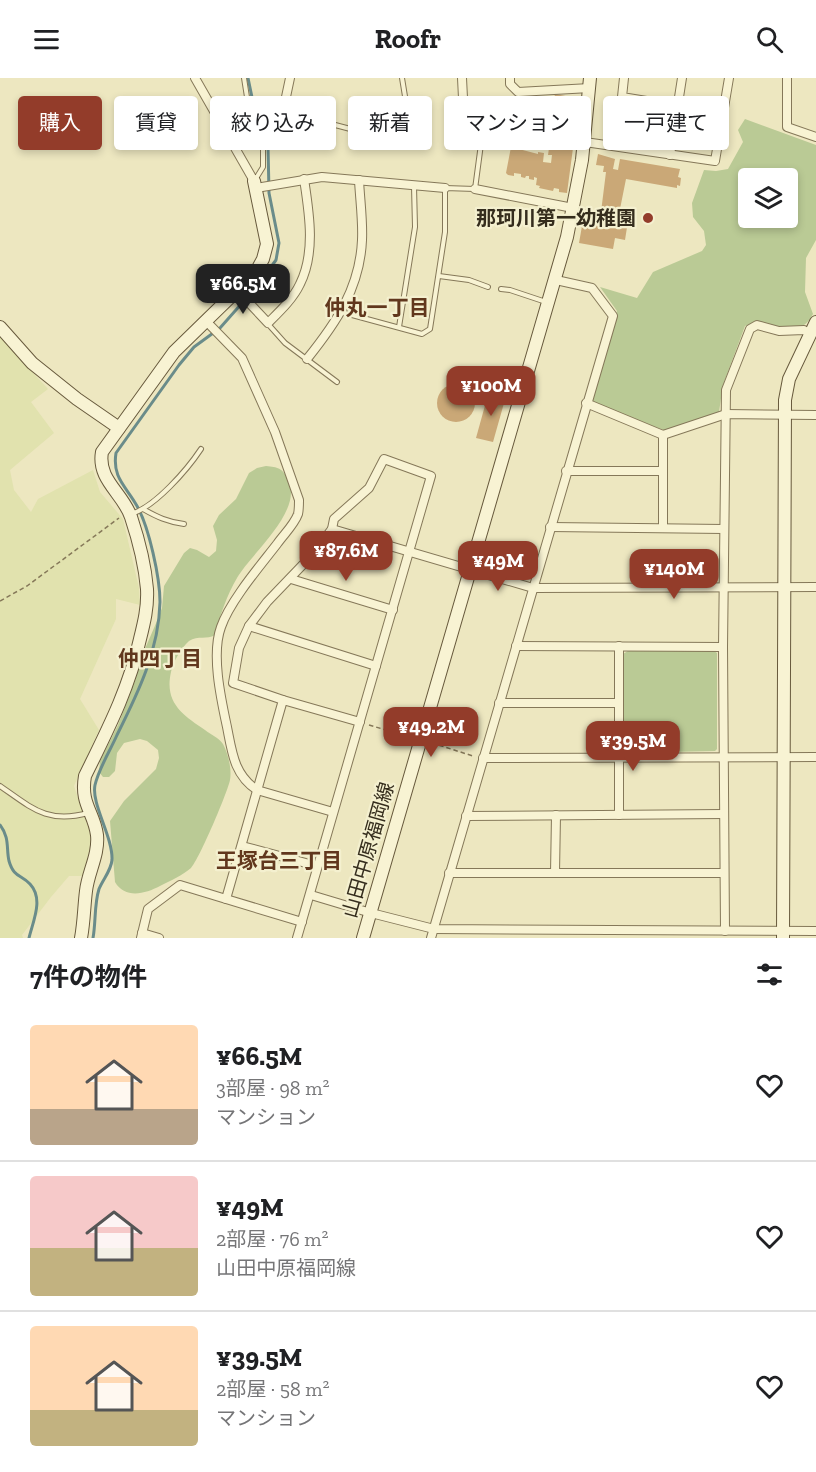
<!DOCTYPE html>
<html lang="ja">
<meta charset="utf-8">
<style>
body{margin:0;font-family:"Zilla Slab","Noto Sans JP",serif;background:#f6f6f6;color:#202124;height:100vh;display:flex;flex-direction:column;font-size:22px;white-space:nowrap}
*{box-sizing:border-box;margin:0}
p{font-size:20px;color:#757577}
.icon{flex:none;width:33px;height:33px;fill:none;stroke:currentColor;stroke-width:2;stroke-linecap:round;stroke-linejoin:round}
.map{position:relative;height:860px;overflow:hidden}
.side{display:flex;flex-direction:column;background:#fff;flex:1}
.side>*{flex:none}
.top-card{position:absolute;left:18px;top:18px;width:780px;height:54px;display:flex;gap:12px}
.tools{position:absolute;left:738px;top:90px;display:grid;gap:12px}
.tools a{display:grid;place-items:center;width:60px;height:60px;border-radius:6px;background:#fff;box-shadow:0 3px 9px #0003;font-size:30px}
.price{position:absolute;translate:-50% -51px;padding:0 14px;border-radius:12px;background:#933c2a;color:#fff;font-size:20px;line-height:39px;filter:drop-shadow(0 2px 3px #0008)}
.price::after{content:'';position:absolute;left:50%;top:36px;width:18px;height:14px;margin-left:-9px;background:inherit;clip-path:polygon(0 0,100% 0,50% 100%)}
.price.current{background:#222;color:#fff}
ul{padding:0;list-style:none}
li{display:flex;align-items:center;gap:18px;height:150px;padding:0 30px}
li+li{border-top:2px solid #e0e0e0}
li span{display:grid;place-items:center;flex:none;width:168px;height:120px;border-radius:6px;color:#555}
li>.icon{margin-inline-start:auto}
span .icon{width:72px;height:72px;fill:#fffc;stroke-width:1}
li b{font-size:26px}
h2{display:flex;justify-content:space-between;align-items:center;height:72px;padding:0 30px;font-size:26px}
.pill{padding:0 21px;border-radius:6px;background:#fff;box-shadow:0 3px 9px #0003;font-size:21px;line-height:54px}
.pill.current{background:#933c2a;color:#fff}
header{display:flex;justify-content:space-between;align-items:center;height:78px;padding:0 30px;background:#fff;font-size:27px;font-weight:800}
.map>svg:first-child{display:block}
</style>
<header><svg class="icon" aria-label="menu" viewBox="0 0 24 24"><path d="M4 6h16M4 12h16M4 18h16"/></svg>Roofr<svg class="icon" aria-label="search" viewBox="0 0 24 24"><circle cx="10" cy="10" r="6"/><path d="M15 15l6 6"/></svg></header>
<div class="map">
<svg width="816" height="860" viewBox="0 0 816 860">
<rect width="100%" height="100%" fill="#ede7c0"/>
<polygon fill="#e1e2ae" points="0,259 48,311 31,324 54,355 10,392 14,412 31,434 38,421 93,392 100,414 123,441 139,510 140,527 116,521 116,541 80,621 99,652 74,708 92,761 83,798 69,798 51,819 22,857 23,860 0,860"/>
<g fill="#baca95" fill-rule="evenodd">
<path d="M 745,41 L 816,67 L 816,162 L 806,180 L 805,214 L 813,236 C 799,264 774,243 755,244 C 754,245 746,248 745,248 L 723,307 L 719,334 L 666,353 L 591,324 L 617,233 L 600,209 L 637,220 L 653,194 L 702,173 L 706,167 L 704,153 L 693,139 L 692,125 L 704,92 L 716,93 L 728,91 L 743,64 L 738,52 ZM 748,100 L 788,100 L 788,140 L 748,140 Z"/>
<path d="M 266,388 C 278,389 282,390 288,401 C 304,433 252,474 237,500 C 227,517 220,537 215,557 C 207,562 198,557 189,563 C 181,570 173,584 171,594 C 164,625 183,637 205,652 C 211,657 218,659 223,666 C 228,675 232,691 230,702 C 228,713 199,782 191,790 C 183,797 170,803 160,808 C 145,816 125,821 115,804 L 110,743 L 124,723 L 156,691 L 159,680 L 158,672 L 147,663 L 140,661 L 124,665 L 117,675 L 115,693 L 109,699 L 103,699 L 99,694 L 100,683 L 118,647 L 135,603 L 141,580 L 157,543 L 162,530 L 164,508 L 184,475 L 190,470 L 197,472 L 209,479 L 216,473 L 217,462 L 213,448 L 219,437 L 236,421 L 249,395 L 257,390 Z"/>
<polygon points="628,573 714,573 717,575 717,671 715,673 626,675 623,672 623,576"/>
</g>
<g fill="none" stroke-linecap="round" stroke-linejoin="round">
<g stroke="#6a8c8a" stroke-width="3">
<path d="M 0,747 C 10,760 6,770 9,783 C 14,800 21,796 30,806 C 44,821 33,843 29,860"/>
<path d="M 93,860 C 96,844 94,827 99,811 C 103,801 111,793 112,782 C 113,759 91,726 95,707 C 99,690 110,673 117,657 C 138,615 159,572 160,524 C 160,500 149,449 137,428 C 126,408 112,400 116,375 L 179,287 L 194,269 L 220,250 L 258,207 L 276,182 L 279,165 L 269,115 L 268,68 L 264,54 L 254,29 L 248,0"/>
</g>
</g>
<g fill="#caa877">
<polygon points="555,16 576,20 574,31 576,31 572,55 575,55 567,115 559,114 559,111 554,110 553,113 539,110 540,108 536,107 537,100 534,99 534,102 529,101 529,98 526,98 525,100 521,99 521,96 514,95 514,98 508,97 506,95 511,69 538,76 538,74 544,75 543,84 551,85 552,77 548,77 549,70 555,71 562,28 553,26"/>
<polygon points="598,76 615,81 613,91 618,92 620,81 680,91 678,99 681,100 680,108 677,107 677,110 626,101 620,131 608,129 607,133 621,136 620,141 628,143 625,162 615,160 613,171 579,165 585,131 601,134 606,94 603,94 604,88 596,87"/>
<circle cx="456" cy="325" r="19"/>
<polygon points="489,313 506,318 493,364 476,360"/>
</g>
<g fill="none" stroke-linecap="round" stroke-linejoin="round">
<g stroke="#857859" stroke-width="6">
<g id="lane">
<polyline points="244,0 247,19 261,57 263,68 263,89 255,102"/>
<polyline points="282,33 396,63 411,55 402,0"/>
<polyline points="439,198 469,202 488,209"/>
<polyline points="501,211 510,212 546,224"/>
<polyline points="341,234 422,256 430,251 445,154 445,110 475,111 481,66 464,21"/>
<polyline points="268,246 285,265 337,304"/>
<polyline points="399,249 415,149 414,108"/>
<path d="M 143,431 C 157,439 168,444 184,446"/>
<path d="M 131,436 C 155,429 187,392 201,371"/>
<path d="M 0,708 C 32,730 47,746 88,735"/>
</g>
</g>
<g stroke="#857859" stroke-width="10">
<g id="street">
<polyline points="195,0 254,103"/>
<polyline points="462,0 463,20"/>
<polyline points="510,0 510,6 518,14 590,10"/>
<polyline points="624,0 622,19 677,28"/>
<polyline points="787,0 787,49 816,59"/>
<polyline points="262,63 276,56 279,52 290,0"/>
<polyline points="585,64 715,83 729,0"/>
<polyline points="670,77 682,0"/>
<polyline points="256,110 322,99 445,110"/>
<polyline points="475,111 573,130"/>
<path d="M 237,212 L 268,245 C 279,234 293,221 300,206 C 316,174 309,134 304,101"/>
<path d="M 205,242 L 242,280 L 275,354 L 299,422 C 299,427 299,432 298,436 C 294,447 284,456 277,466 C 260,488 230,523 221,549 C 211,576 221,621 227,649 C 232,674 234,697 257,712 L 333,734"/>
<path d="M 307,281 C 336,245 360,210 362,162 C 363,143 360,122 359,102"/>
<polyline points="586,325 663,357 663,450"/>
<polyline points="663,357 726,336 816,337"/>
<polyline points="566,393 663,393"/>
<polyline points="550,449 724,451"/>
<polyline points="332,451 533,510 816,509"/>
<polyline points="291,501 393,532"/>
<polyline points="249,548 376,588"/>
<polyline points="516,568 723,569"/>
<polyline points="619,568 619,737"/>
<polyline points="283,622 233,605 239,570 249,548 267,524 315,474 332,451 334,441 369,410 384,381 431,398 297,860"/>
<polyline points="499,625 619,625"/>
<polyline points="483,680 816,679"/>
<polyline points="466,738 724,736"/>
<polyline points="242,768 317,788"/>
<polyline points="449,795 724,795"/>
<polyline points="555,795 556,737"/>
<polyline points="311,817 371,835 434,851 816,853"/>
<polyline points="226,821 302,844"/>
<polyline points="725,853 723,569 726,312 750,251 757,247 779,253 804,252 810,256"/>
<polyline points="142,855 159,860"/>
<polyline points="141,860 148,831 180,807 226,821 283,622 360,644"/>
<polyline points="431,860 613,238 592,210 556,202"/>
</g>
</g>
<g stroke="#67593c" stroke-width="14">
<g id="secondary">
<polyline points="0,249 32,285 77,321 119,350"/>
<path d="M 81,860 C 84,844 84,829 86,813 C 88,794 99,777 97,757 C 94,734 80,726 85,698 C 107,653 129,611 140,561 C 144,545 148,529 147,511 C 145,487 139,463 131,439 C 123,415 97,402 102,374 L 174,274 L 256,194 L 263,181 L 267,166 L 254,103"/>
<polyline points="363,860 567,159 582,82 590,0"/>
<polyline points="783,860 785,322 789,301 816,244"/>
</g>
</g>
<g stroke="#857859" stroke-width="1.5" stroke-dasharray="4.5 3" stroke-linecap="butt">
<polyline points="0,523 27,508 119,440"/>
<polyline points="369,647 410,659"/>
<polyline points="432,665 473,678"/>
</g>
<use href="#lane" stroke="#f8f3d3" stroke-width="4"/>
<use href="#street" stroke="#f8f3d3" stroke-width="8"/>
<use href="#secondary" stroke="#f8f3d3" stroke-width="12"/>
</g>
<circle fill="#933c2a" stroke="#f4f0cf" stroke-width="2" cx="648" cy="140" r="6"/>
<g text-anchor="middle" stroke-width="4.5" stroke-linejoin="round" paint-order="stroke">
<g font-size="20" font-weight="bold" fill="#352d1d" stroke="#f4f0cf" text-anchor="end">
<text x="636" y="147">那珂川第一幼稚園</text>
</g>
<g font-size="20" fill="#352d1d" stroke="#f4f0cf">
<text transform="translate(368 772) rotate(-74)" y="7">山田中原福岡線</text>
</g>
<g font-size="21" font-weight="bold" fill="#61371d" stroke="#f4f0cf">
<text x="377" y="237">仲丸一丁目</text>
<text x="160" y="588">仲四丁目</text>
<text x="279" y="790">王塚台三丁目</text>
</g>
</g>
</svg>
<div class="tools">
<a><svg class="icon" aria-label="layers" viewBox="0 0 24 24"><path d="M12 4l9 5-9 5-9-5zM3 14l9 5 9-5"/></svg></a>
</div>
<b class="price current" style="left:243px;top:237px">¥66.5M</b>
<b class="price" style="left:491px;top:339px">¥100M</b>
<b class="price" style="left:346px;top:504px">¥87.6M</b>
<b class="price" style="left:498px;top:514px">¥49M</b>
<b class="price" style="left:674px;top:522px">¥140M</b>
<b class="price" style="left:431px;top:680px">¥49.2M</b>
<b class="price" style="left:633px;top:694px">¥39.5M</b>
<div class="top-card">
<a class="pill current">購入</a>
<a class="pill">賃貸</a>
<a class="pill">絞り込み</a>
<a class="pill">新着</a>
<a class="pill">マンション</a>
<a class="pill">一戸建て</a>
</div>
</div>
<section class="side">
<h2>7件の物件<svg class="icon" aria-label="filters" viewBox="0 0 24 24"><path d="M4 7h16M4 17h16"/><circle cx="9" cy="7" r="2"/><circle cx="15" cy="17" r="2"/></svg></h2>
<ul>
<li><span style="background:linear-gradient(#ffd9b3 70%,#b9a48a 0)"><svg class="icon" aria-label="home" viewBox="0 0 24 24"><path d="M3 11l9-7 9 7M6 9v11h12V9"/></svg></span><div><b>¥66.5M</b><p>3部屋 · 98 m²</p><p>マンション</p></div><svg class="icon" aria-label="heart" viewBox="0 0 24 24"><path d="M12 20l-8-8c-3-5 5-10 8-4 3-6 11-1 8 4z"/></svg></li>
<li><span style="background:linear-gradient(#f6c9c9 60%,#c2b280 0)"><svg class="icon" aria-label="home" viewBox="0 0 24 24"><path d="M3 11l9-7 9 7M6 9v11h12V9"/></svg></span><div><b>¥49M</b><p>2部屋 · 76 m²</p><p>山田中原福岡線</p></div><svg class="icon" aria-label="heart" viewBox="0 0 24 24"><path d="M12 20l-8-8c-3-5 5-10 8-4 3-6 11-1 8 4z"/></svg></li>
<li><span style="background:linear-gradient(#ffd9b3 70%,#c2b280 0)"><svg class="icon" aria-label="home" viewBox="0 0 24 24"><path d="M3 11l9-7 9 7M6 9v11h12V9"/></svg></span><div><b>¥39.5M</b><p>2部屋 · 58 m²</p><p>マンション</p></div><svg class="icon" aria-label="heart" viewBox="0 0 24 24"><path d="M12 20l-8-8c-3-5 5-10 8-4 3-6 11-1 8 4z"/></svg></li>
</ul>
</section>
